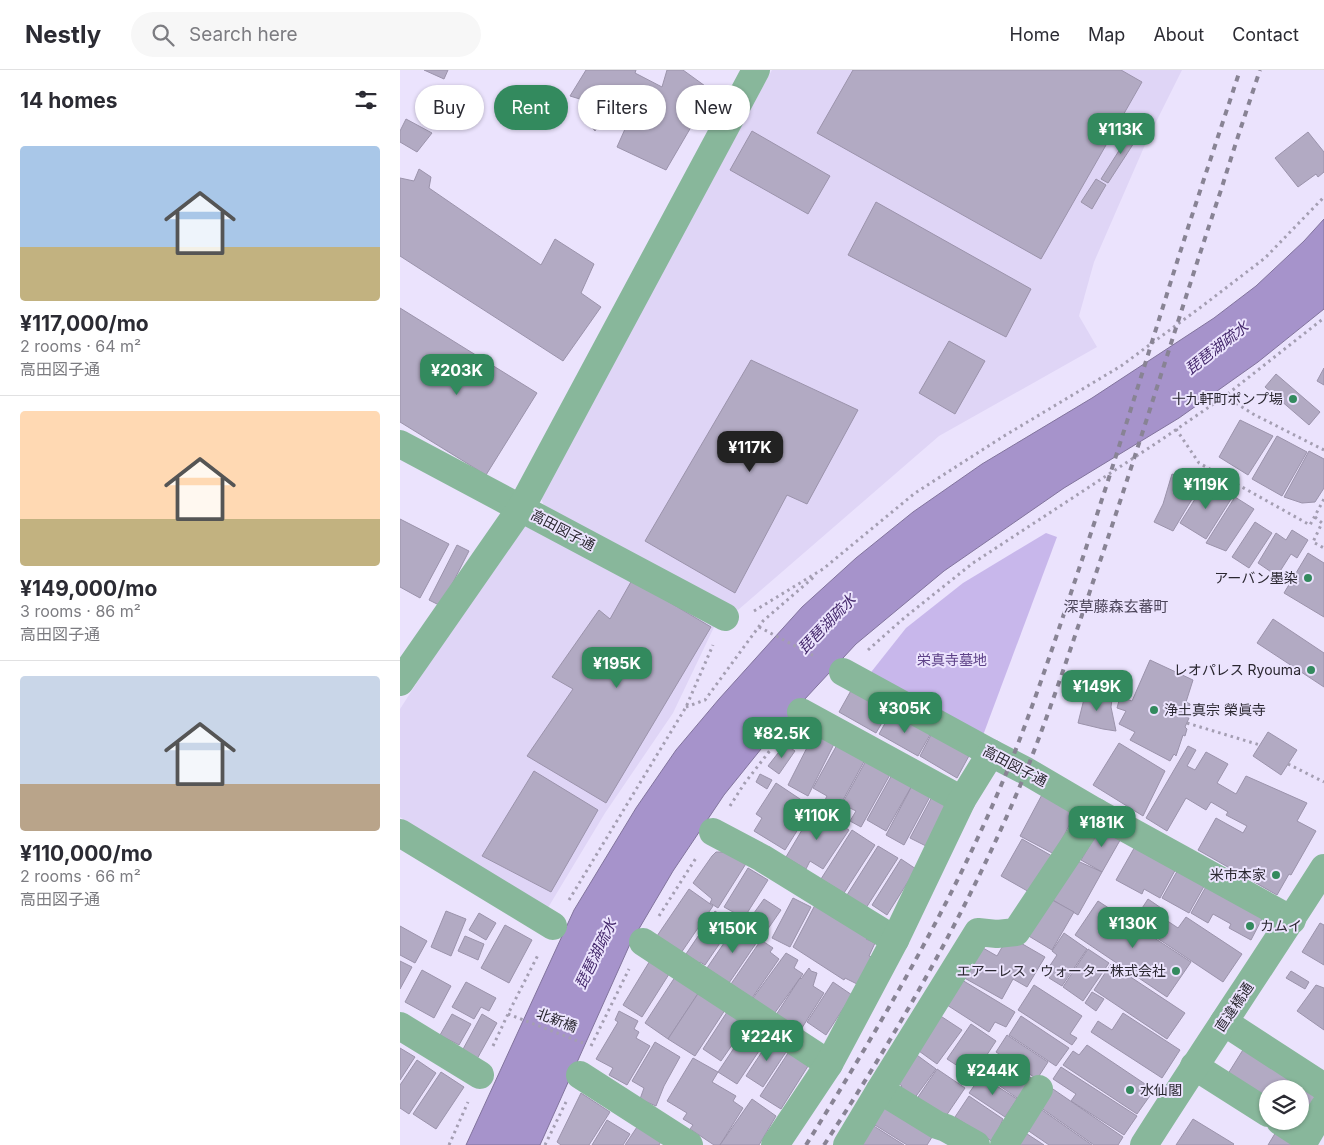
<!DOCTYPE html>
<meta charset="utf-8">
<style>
body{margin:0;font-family:Inter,"Noto Sans JP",sans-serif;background:#f7f7f7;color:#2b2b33;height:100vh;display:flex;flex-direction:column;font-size:19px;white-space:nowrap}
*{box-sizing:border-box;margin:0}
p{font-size:16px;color:#7c7c81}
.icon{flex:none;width:28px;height:28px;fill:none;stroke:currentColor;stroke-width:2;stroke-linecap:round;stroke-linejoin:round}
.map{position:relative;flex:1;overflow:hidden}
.side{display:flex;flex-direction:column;background:#fff;width:400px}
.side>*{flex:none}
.hud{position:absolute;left:15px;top:15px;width:475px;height:45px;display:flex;gap:10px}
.fabs{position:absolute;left:859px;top:1010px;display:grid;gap:10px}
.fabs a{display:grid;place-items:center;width:50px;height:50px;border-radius:50%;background:#fff;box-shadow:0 1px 4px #0004;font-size:25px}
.price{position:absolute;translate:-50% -42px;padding:0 11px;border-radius:10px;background:#338a5e;color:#fff;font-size:16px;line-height:32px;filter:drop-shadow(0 1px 2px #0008)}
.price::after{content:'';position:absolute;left:50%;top:30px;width:15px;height:11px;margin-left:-8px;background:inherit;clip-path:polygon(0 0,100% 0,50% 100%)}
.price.on{background:#222;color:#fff}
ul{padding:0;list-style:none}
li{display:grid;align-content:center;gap:10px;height:265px;padding:0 20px}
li+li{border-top:1px solid #e1e1e2}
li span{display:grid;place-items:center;height:155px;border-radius:5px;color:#555}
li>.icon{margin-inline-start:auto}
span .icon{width:90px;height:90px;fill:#fffc;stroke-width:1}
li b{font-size:21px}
h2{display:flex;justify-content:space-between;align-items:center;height:60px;padding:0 20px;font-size:21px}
.pill{padding:0 18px;border-radius:22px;background:#fff;box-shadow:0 1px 4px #0004;font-size:18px;line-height:45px}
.pill.on{background:#338a5e;color:#fff}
header{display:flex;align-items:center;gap:30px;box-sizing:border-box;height:70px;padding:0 25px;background:#fff;border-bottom:1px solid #e1e1e2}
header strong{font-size:24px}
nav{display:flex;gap:28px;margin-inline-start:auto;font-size:18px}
.search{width:350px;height:45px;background:#f7f7f7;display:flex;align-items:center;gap:12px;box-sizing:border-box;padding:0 18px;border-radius:28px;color:#7c7c81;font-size:19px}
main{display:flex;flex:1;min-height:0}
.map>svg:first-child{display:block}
</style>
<header>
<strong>Nestly</strong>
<div class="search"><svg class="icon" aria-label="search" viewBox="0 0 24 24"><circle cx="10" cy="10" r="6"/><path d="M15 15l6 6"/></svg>Search here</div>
<nav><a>Home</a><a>Map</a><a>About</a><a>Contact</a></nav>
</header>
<main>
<section class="side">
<h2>14 homes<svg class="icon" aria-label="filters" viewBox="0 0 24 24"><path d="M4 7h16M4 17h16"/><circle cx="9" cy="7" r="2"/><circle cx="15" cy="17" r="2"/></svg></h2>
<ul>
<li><span style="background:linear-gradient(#a9c7e8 65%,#c2b280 0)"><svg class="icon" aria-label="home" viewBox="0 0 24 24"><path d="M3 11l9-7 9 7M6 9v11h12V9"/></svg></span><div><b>¥117,000/mo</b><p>2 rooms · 64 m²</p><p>高田図子通</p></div></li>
<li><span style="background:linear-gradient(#ffd9b3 70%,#c2b280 0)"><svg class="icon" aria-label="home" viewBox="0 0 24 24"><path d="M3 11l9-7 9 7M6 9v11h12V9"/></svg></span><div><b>¥149,000/mo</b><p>3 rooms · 86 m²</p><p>高田図子通</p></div></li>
<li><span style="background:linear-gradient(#c9d6e8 70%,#b9a48a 0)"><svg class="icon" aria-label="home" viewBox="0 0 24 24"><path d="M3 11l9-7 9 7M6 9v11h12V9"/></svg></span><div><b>¥110,000/mo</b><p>2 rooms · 66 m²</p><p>高田図子通</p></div></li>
</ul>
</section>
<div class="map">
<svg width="924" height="1075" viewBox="0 0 924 1075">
<rect width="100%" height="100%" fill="#ebe3fd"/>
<g fill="#dfd5f6">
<polygon points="372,0 782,0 748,68 694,192 679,246 697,277 539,366 338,540 145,438 140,426"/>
<polygon points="126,455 316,553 273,643 205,743 146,841 0,747 0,639 115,460"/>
</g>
<polygon fill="#c8b7eb" points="646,463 657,467 582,668 468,606 506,558 563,513"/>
<polygon fill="#a693cb" stroke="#81739c" points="924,149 924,239 858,292 779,348 664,418 544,501 456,574 378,658 324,725 273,801 230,874 140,1075 66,1075 174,840 236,738 276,680 319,629 402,537 456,488 513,442 582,394 692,328 814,248 856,216 904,171"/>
<g fill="#b2aac3" stroke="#9b93ab">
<polygon points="24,0 48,0 44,9"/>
<polygon points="186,0 236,0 235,3 262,17 267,0 283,0 312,21 266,100 217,77 225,59 204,48 195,61 181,43 183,30 170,26"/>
<polygon points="453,0 721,0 742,12 641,189 417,63"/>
<polygon points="6,49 32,63 17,82 0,72 0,61"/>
<polygon points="734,57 741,62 708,113 701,109"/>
<polygon points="352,61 430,106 408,144 330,100"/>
<polygon points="908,62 924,82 924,102 918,107 916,104 898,117 875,88"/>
<polygon points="19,99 31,107 29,118 141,195 155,169 194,194 181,223 201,237 163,291 0,186 0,108 14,111"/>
<polygon points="696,109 706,115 692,139 681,132"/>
<polygon points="476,132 631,219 606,267 448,185"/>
<polygon points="0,238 137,323 86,405 0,352"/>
<polygon points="549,271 585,291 555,344 519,323"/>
<polygon points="351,290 458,340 407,434 387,425 335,523 245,471"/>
<polygon points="924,298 924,315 917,311"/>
<polygon points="876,304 920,342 909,355 865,317"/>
<polygon points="840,350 873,366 848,405 819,387"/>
<polygon points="877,366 907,382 882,426 852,409"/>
<polygon points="909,381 924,389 924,418 915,432 902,433 884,427"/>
<polygon points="789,400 804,409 773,461 754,452 763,434 772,404 784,408"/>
<polygon points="807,410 833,426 806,469 780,453"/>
<polygon points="835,427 854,439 826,481 806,473"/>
<polygon points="0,449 49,474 20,528 0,517"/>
<polygon points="855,452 872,463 849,498 832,487"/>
<polygon points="892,460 908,470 897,488 891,484 877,506 858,493 876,463 886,470"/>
<polygon points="57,475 69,481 41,536 29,530"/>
<polygon points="908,483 924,493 924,547 884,523"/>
<polygon points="232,510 311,557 206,733 127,686 173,619 152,607 199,540 210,549"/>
<polygon points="873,549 924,583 924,617 857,573"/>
<polygon points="750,590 793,610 786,632 790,634 789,638 787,637 785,647 789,648 785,657 787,659 785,666 783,665 776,686 774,684 770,691 730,670 735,662 719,654 726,641 717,638 720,627 732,631"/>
<polygon points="453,617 490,639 476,663 439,642"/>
<polygon points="686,621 712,630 711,637 716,661 703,659 678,653"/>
<polygon points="492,641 531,663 518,686 479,664"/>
<polygon points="416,660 436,670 408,726 388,715"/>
<polygon points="868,662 897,680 881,705 853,686"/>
<polygon points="532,663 570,684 557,708 520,686"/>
<polygon points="438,673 466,688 437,741 423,734 427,726 413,718"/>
<polygon points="719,673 765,701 743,746 693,715"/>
<polygon points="385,674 395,681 379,704 368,696"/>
<polygon points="788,676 796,680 787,696 795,700 806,682 828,694 817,713 836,724 846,706 907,733 897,751 916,761 891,805 889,804 877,825 798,780 816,748 843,763 847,756 826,745 828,742 811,732 806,740 786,728 767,761 746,748"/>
<polygon points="468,687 492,701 461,757 450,751 456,741 442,734"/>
<polygon points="134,701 198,740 151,822 82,786"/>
<polygon points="494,701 514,712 486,761 467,750"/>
<polygon points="360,704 372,710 367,719 356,712"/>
<polygon points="514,712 533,721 504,775 486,765"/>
<polygon points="376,713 412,737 385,780 354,761 362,748 356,744"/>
<polygon points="645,719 679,737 654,784 620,766"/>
<polygon points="534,723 553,734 530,778 510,768"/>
<polygon points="415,738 449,760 423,799 410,791 406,799 386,787"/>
<polygon points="703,753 723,765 702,802 681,790"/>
<polygon points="452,760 475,775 444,823 421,809"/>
<polygon points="622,769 652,786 631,823 601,806"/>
<polygon points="737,773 778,795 760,828 744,819 742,824 716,810"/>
<polygon points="478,776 498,788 466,838 447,825"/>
<polygon points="316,782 324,782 347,792 318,838 310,833 312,829 293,813 312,786"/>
<polygon points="671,788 702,802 678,845 648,827"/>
<polygon points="501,789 516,799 487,845 472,835"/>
<polygon points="780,796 807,811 789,843 762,828"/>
<polygon points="348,798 368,810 344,848 324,837"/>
<polygon points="808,813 865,843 851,870 829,858 831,854 813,844 808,853 791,843"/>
<polygon points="289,819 313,836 281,883 257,866"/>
<polygon points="643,825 674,842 652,880 622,862"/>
<polygon points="393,828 411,837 390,877 372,868"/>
<polygon points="364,829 381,840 363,866 346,854"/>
<polygon points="748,829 767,842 763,848 778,858 786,847 842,884 823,912 733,852"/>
<polygon points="698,831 791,892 767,927 675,865"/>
<polygon points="415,835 467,868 466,869 475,873 469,886 474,888 457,914 445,908 444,910 393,877"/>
<polygon points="46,841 66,849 51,886 31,877"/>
<polygon points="315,841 333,854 305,895 300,892 299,893 286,884"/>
<polygon points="79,843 96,853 86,870 69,860"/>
<polygon points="920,853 924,855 924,895 902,882"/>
<polygon points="337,854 359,869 329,913 307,898"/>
<polygon points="105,855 132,870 109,913 81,898"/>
<polygon points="0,856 27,871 15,893 0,885"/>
<polygon points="664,863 687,879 662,916 649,908 652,903 647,900 657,885 652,881"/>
<polygon points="65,866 84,874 78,890 58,881"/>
<polygon points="361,870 373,878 370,882 379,889 352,928 331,914"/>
<polygon points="605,872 619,872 645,887 627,917 613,909 602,929 559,905 576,874 597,886"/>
<polygon points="688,879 709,893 683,931 663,917"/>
<polygon points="386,883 398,890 394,898 403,904 374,944 353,928"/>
<polygon points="251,889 271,901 242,947 223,935"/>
<polygon points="0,891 12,897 0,919"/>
<polygon points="711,894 785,943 767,969 694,920"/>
<polygon points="409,898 411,901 417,903 413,916 424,923 400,961 376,945 400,908 401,909"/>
<polygon points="22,900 51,916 34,948 5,932"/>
<polygon points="891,901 909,912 905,919 886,908"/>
<polygon points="277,904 301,919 268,969 245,953"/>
<polygon points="562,910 615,942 606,957 595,952 589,962 547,935"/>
<polygon points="66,912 96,928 89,941 81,937 74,949 52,937"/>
<polygon points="433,912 452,925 426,965 407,952"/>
<polygon points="634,915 682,946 670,964 677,968 672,975 618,940"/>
<polygon points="916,915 924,918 924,960 897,941"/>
<polygon points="301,919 327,937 295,986 268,969"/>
<polygon points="692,922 704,929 696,941 685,933"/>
<polygon points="329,939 348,952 321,991 303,979"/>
<polygon points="219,941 238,951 234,959 239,962 236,968 250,976 227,1015 209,1005 213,998 196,989 218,952 215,950"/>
<polygon points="536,943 562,960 537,994 512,976"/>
<polygon points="723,943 780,980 762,1008 691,962 698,951 712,960"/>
<polygon points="52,944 71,954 59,975 40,965"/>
<polygon points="82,944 97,953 77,989 62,981"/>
<polygon points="621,946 669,978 656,996 609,965"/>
<polygon points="350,954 369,966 337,1014 318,1002"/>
<polygon points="571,954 596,971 573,1006 547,989"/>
<polygon points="607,965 648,992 637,1009 596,982"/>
<polygon points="371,968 388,979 363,1017 346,1006"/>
<polygon points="255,972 280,987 264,1016 256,1036 240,1029 244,1018 232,1011"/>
<polygon points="687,975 754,1020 737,1044 663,995 673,981 679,985"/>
<polygon points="846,975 919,1022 900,1050 900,1019 868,1019 868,1033 826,1007"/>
<polygon points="0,978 15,987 0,1010"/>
<polygon points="390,980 410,993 381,1039 360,1026"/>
<polygon points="510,980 536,999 511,1033 497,1022 502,1016 490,1007"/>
<polygon points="598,985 634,1010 620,1030 584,1005"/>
<polygon points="293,988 318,1002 312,1012 336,1026 333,1031 343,1038 320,1075 314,1075 290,1059 293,1055 283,1049 287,1043 267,1031"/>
<polygon points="17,990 36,1003 9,1044 0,1038 0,1015"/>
<polygon points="661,997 737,1046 724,1065 671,1031 676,1024 653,1009"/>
<polygon points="537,999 565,1018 546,1046 514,1033"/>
<polygon points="41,1002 64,1017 36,1059 13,1044"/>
<polygon points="581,1006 617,1029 605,1047 569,1023"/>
<polygon points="650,1017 723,1067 718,1075 694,1075 637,1035"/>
<polygon points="181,1023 210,1042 189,1075 161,1075 157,1072"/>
<polygon points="569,1026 603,1049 593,1072 555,1047"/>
<polygon points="352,1029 376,1046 359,1075 320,1075"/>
<polygon points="483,1032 534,1064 527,1075 507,1075 470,1052"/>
<polygon points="635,1035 692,1075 649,1075 620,1055"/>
<polygon points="793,1049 834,1074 833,1075 776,1075"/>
<polygon points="207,1050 230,1064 223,1075 192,1075"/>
<polygon points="469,1053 504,1075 459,1075"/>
<polygon points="239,1054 262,1070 259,1075 225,1075"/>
<polygon points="879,1057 909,1075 868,1075"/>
<polygon points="618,1058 644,1075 608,1075"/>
</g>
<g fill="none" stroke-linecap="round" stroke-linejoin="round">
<g stroke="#a49eb2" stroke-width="3" stroke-dasharray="2.5 4" stroke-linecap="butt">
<polyline points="825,326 853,344 924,380"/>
<polyline points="776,359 799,393 910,455 924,429"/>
<polyline points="915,447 922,453 913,472 924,478"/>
<polyline points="354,541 423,499 515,423 604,366 721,296 801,237 865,188 924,127"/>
<polyline points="359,557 416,587"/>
<polyline points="468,580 504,548 573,493 761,370 825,326 924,248"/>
<polyline points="286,637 305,630 363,551 415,506"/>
<polyline points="787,653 860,675"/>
<polyline points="888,694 924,712"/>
<polyline points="330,736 344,714 382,665"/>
<polyline points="169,830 286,637 313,575"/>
<polyline points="259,846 296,788"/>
<polyline points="108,944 183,973"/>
<polyline points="93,976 108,944 139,883"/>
<polyline points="191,976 229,899"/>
<polyline points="49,1075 68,1032"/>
<polyline points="145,1075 166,1032"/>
</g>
<g stroke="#88b79b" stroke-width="28">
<polyline points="0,374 325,547"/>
<polyline points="443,602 591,683 626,701 696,742 892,850"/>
<polyline points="0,612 121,438 356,0"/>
<polyline points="401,642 562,730"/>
<polyline points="313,762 362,788 495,870"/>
<polyline points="0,763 153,856"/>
<polyline points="243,872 429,994"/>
<polyline points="824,952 924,1017"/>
<polyline points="0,956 80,1005"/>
<polyline points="794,996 868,1043"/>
<polyline points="180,1005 289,1075"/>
<polyline points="480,1020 537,1055 546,1058 576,1075"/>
<polyline points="880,1051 906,1068 924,1037"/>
<polyline points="375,1075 429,994 495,870 562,730 591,683"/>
<polyline points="447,1075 480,1020 578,862 597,864 616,862 696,742"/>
<polyline points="604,1075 639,1019"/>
<path d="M 744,1075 C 803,982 865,891 924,798"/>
</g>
<g stroke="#888394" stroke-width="4" stroke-dasharray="6 6" stroke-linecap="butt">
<path d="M 406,1075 C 482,953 556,827 610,694 C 637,627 659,558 682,490 C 713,397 742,304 771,211 C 793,141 817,70 840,0"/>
<path d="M 424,1075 C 502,956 573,831 627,699 C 651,638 672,575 693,512 C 738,381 778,248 822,117 C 834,78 847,39 860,0"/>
</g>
</g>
<g fill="#338a5e" stroke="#ebe3fd" stroke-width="2">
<circle cx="893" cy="329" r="5"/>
<circle cx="908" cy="508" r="5"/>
<circle cx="911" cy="600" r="5"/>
<circle cx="754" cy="640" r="5"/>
<circle cx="876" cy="805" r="5"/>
<circle cx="850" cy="856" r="5"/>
<circle cx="776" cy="901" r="5"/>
<circle cx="730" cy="1020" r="5"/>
</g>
<g text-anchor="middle" stroke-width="4" stroke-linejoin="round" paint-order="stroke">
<g font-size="14" fill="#2a2730" stroke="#ebe3fd" text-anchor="end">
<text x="883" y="334">十九軒町ポンプ場</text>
<text x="898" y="513">アーバン墨染</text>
<text x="901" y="605">レオパレス Ryouma</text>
<text x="764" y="645" text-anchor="start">浄土真宗 榮眞寺</text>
<text x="866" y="810">米市本家</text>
<text x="860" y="861" text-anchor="start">カムイ</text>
<text x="766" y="906">エアーレス・ウォーター株式会社</text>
<text x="740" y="1025" text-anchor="start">水仙閣</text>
</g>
<g font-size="14" fill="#2a2730" stroke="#ebe3fd">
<text transform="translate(163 460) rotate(28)" y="5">高田図子通</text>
<text transform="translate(615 696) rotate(28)" y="5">高田図子通</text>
<text transform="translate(834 937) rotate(-56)" y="5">直違橋通</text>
<text transform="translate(157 950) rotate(21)" y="5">北新橋</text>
</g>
<g font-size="14" fill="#5e4288" stroke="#ebe3fd">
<text x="552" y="595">栄真寺墓地</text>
</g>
<g font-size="15" font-style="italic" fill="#44286c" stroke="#ebe3fd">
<text transform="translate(817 278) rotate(-38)" y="5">琵琶湖疏水</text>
<text transform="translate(427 554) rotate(-46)" y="5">琵琶湖疏水</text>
<text transform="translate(196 884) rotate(-64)" y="5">琵琶湖疏水</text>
</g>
<g font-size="15" fill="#4d465b" stroke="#ebe3fd">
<text x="716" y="542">深草藤森玄蕃町</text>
</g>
</g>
</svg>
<div class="fabs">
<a><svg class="icon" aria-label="layers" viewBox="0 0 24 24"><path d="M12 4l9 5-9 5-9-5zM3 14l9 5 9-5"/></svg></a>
</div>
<b class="price" style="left:721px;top:85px">¥113K</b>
<b class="price" style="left:57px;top:326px">¥203K</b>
<b class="price on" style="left:350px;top:403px">¥117K</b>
<b class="price" style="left:806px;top:440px">¥119K</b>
<b class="price" style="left:217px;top:619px">¥195K</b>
<b class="price" style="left:697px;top:642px">¥149K</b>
<b class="price" style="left:505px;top:664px">¥305K</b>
<b class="price" style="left:382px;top:689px">¥82.5K</b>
<b class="price" style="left:417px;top:771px">¥110K</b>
<b class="price" style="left:702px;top:778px">¥181K</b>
<b class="price" style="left:733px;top:879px">¥130K</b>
<b class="price" style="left:333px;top:884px">¥150K</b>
<b class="price" style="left:367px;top:992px">¥224K</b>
<b class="price" style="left:593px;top:1026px">¥244K</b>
<div class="hud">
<a class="pill">Buy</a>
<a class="pill on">Rent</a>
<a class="pill">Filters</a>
<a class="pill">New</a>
</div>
</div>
</main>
